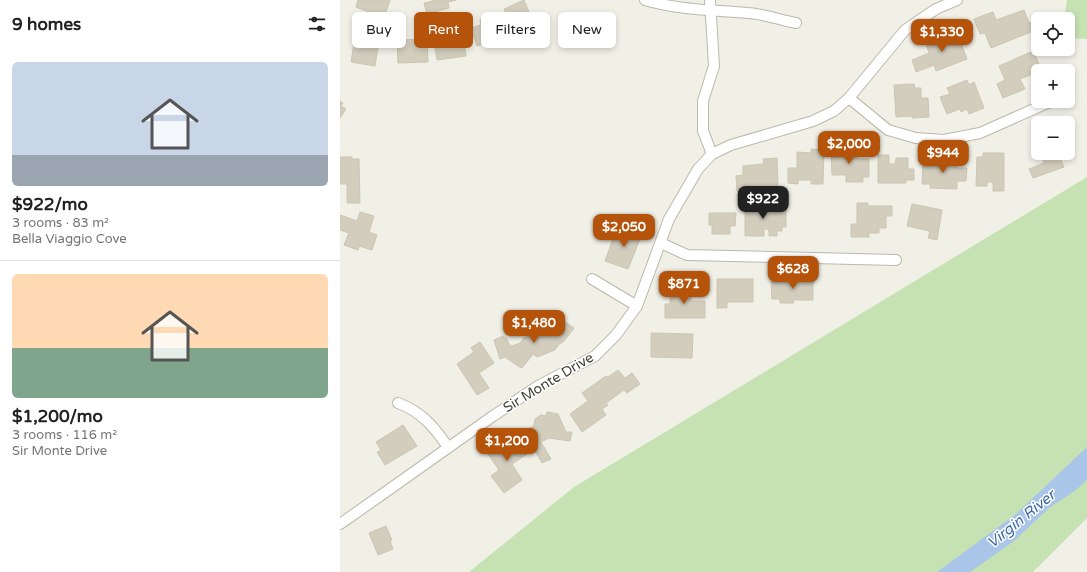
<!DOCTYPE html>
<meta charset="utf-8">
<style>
body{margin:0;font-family:"Varela Round",sans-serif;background:#f2f2f2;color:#202124;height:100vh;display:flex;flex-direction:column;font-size:15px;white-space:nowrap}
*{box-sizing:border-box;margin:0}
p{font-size:13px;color:#757577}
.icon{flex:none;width:22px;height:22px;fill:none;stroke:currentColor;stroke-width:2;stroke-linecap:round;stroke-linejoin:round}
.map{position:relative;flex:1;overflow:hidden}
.side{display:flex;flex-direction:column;background:#fff;width:340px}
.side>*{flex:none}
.banner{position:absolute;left:12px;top:12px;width:380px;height:36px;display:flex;gap:8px}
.buttons{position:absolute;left:691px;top:12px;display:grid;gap:8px}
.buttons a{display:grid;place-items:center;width:44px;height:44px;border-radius:6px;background:#fff;box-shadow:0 2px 6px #0003;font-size:20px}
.price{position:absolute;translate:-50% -34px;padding:0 9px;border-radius:8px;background:#b45309;color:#fff;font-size:13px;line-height:26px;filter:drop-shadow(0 1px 2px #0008)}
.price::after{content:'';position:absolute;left:50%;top:24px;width:12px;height:9px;margin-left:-6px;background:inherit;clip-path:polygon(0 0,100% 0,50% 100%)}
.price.on{background:#222;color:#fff}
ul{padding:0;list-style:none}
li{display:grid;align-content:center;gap:8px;height:212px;padding:0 12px}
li+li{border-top:1px solid #e0e0e0}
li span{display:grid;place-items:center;height:124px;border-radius:6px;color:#555}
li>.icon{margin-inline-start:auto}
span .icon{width:72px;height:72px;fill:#fffc;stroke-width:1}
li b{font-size:17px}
h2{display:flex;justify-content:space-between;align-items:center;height:48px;padding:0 12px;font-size:17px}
.pill{padding:0 14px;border-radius:6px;background:#fff;box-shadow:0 2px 6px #0003;font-size:14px;line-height:36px}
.pill.on{background:#b45309;color:#fff}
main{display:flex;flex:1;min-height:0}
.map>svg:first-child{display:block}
</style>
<main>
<section class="side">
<h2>9 homes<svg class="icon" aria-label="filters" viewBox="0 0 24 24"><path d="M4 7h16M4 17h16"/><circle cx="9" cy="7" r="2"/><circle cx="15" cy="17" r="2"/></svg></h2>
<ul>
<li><span style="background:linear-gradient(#c9d6e8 75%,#9aa5b1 0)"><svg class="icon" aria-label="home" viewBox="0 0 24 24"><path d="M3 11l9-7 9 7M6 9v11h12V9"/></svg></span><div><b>$922/mo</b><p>3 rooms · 83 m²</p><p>Bella Viaggio Cove</p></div></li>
<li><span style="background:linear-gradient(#ffd9b3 60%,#7fa58c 0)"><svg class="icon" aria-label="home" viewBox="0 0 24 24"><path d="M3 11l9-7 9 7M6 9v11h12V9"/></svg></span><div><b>$1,200/mo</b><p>3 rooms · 116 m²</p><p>Sir Monte Drive</p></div></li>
</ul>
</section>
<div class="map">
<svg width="747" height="572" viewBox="0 0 747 572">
<rect width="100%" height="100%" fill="#f1f0e7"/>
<g fill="#c6e2b3">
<polygon points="727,0 747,0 747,39 728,38 728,19 724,19"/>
<polygon points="747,177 747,518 693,572 129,572 234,487"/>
</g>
<polygon fill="#a9c5e8" points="747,447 747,480 736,490 709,508 674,541 630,572 597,572 676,514"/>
<g fill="#d2cdbd" stroke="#ccc5b1">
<polygon points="18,0 50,0 44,18 16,7"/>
<polygon points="93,0 116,0 108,2 109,8 87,14 84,3 93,1"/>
<polygon points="184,0 192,19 173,28 164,9"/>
<polygon points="684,10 689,23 692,22 696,30 651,48 645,33 640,34 634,19 653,12 656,20"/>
<polygon points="152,16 160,39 137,46 131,28 141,25 140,20"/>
<polygon points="17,24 41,28 35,66 11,62"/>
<polygon points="616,30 627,59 596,71 594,65 576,72 572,60 589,53 586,44 600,38 600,36"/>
<polygon points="123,35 126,56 97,60 95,48 103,47 102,38"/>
<polygon points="87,39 88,62 58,63 57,40"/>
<polygon points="693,51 702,70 680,79 685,89 663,98 657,84 665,80 659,66"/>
<polygon points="627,80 629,85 634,82 644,108 629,114 627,109 621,112 620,109 607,114 600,97 610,94 607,88"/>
<polygon points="574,84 575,88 581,88 581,98 588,98 589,117 572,118 572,116 556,117 554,85"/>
<polygon points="0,101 3,103 1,106 6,109 0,118"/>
<polygon points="491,148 517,148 517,159 529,159 529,177 523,177 523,182 506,182 506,175 492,175"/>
<polygon points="471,149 484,150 483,184 471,184 471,180 458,180 458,184 448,183 448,168 457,168 457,152 471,153"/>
<polygon points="643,153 664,153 664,191 653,191 653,182 647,182 647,186 636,186 637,157 643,157"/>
<polygon points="700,153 724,153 719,156 724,167 693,178 689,169 704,163"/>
<polygon points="538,155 549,155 549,164 555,164 556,158 568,158 568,169 574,169 574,180 566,180 566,183 538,183"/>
<polygon points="0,157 12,157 12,159 19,159 20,203 7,203 7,184 0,184"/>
<polygon points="437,158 438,188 397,191 396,176 403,175 403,166 424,164 423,159"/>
<polygon points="589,159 598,159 598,166 603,166 604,159 617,160 617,168 627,168 626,181 617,181 617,189 590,188 590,184 582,184 583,162 589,162"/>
<polygon points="405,203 431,203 431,210 446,210 446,227 442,227 442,231 437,231 437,236 429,236 429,229 424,229 424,236 405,236"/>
<polygon points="517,203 528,203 528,206 552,206 552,216 546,216 546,228 539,228 539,233 529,233 529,237 511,237 511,224 517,224"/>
<polygon points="572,204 602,210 597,240 588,238 590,231 567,226"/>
<polygon points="20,212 34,216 29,232 37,235 32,250 19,246 18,250 4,245 9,233 0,230 0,215 17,221"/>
<polygon points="369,213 396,213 395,226 390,226 390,234 372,234 372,225 369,225"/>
<polygon points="287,225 294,228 293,231 302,234 288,269 265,261 275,233 283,236"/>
<polygon points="377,279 413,279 413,302 387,302 387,308 377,308"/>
<polygon points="437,279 473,279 473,300 453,300 454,303 440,303 440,299 432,299 431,282 438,282"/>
<polygon points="336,284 351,284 351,301 365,301 365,318 325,318 325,304 330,304 330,294 336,294"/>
<polygon points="221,319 234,328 228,336 223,342 219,344 215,350 197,357 193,354 183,367 181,368 165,357 160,359 154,340 163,336 167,339 169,344 172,346 180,343 184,338 209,329 214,322"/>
<polygon points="311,333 353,334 352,358 311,357"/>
<polygon points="140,342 154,363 139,373 149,388 137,395 117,364 134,352 131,348"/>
<polygon points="278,370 285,378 292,373 300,384 287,393 284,390 266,403 268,405 262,409 266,415 242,432 230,414 248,401 242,393 266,376 268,377"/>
<polygon points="207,412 218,414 226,432 232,432 230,441 209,438 201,442 211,459 202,463 189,441 199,436 191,435 188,429 194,426 195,419 201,415 206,416"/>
<polygon points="63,425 77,446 45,465 37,452 41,450 36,442"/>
<polygon points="174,434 187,454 172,464 182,480 164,493 151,476 159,470 146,451"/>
<polygon points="46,526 52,540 50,541 53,549 38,555 29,533"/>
</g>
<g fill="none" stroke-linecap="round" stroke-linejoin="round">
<g stroke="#bcb8aa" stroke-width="12">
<g id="minor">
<path d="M 305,0 C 338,10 373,10 408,13 C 424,14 440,20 456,23"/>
<polyline points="370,0 374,66 363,101 363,131 372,154"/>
<polyline points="509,98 548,130 576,138 604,140 640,133 712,101"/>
<polyline points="321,243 347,255 556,260"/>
<polyline points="252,279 297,306"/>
<path d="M 58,403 C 82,412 94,427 108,447"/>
<polyline points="0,524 47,491 153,416 198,386 255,356 276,335 297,306 329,219 358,169 372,154 391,145 473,121 494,111 509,98 565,30 596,9 617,0"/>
</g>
</g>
<use href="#minor" stroke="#fff" stroke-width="10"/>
</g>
<g text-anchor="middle" stroke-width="3" stroke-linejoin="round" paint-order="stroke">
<g font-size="14" fill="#444036" stroke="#fff">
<text transform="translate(208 382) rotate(-31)" y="5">Sir Monte Drive</text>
</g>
<g font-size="15" font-style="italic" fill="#3b68a4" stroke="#fff">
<text transform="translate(681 519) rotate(-39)" y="5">Virgin River</text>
</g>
</g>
</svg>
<div class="buttons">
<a><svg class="icon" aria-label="locate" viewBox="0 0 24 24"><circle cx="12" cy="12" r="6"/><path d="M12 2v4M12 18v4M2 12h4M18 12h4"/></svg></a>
<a>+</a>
<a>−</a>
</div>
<b class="price" style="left:602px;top:53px">$1,330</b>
<b class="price" style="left:509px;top:165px">$2,000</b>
<b class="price" style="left:603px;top:174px">$944</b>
<b class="price on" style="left:423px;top:220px">$922</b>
<b class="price" style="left:284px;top:248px">$2,050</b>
<b class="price" style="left:453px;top:290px">$628</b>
<b class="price" style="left:344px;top:305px">$871</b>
<b class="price" style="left:194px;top:344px">$1,480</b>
<b class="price" style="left:167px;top:462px">$1,200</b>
<div class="banner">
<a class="pill">Buy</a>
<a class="pill on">Rent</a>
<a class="pill">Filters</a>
<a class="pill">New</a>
</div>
</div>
</main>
